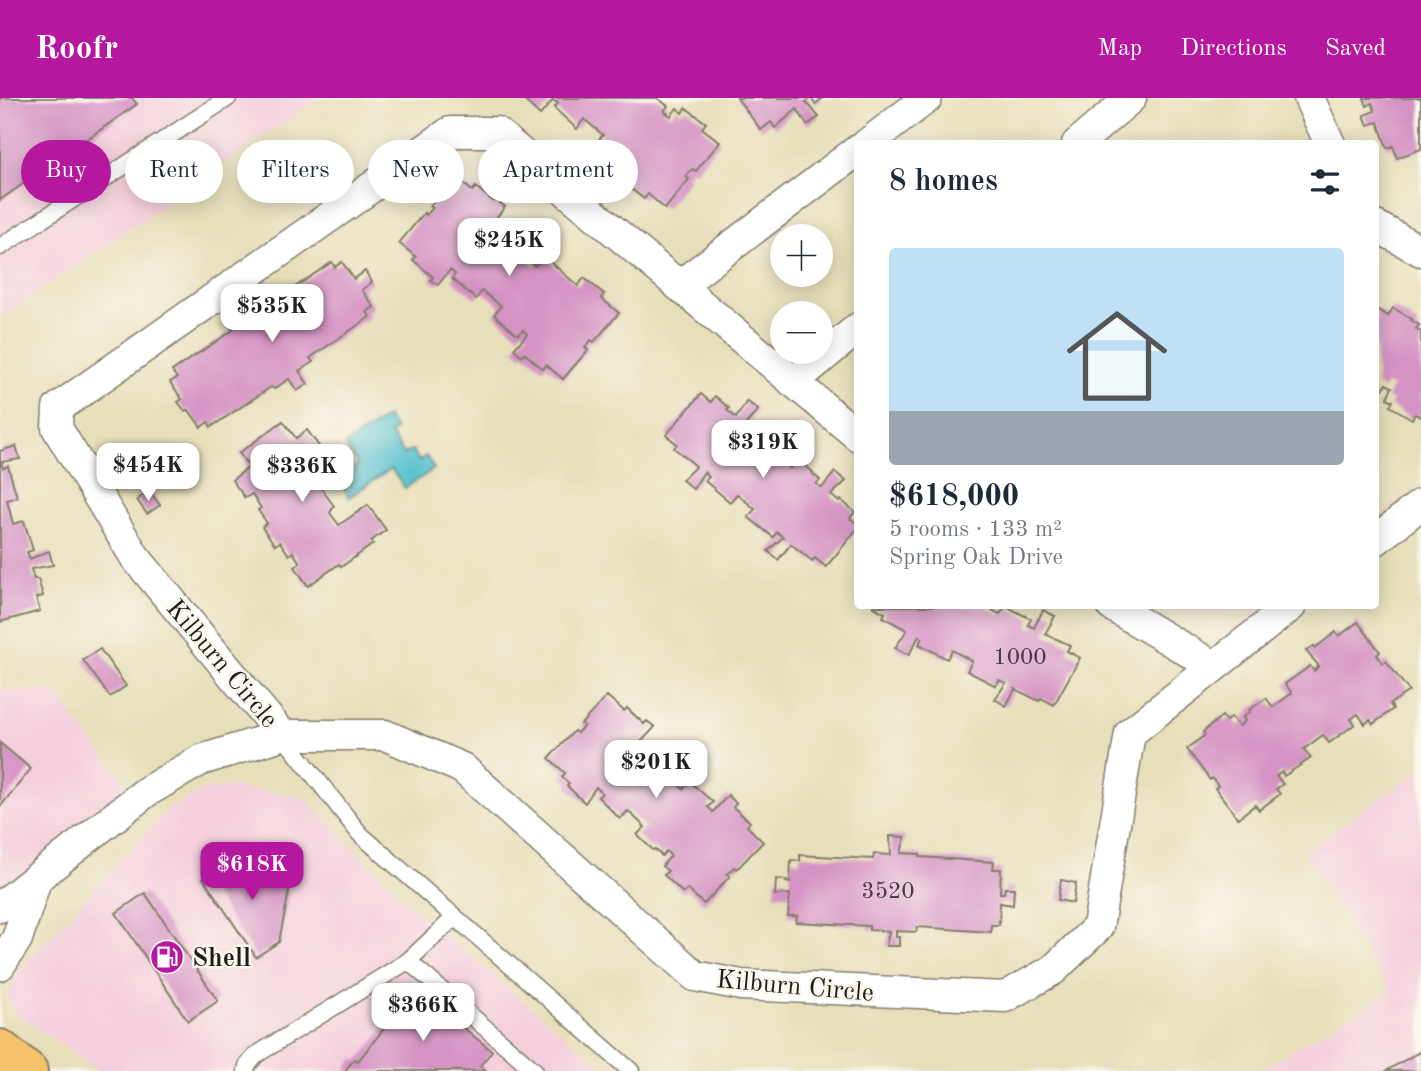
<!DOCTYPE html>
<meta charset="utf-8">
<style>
body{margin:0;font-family:"Old Standard TT",serif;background:#f2f2f3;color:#1f2937;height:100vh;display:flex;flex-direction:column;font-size:26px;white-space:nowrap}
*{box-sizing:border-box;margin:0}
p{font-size:23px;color:#747a83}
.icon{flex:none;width:38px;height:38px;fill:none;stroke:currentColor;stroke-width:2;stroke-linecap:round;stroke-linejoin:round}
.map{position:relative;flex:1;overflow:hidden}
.details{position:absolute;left:854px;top:42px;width:525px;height:469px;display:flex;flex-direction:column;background:#fff;border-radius:7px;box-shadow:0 4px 18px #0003}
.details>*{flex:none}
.banner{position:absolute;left:21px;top:42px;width:665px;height:63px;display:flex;gap:14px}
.buttons{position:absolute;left:770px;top:126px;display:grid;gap:14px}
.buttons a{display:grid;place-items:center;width:63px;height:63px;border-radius:50%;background:#fff;box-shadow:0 4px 18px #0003;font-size:35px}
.price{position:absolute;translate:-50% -60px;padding:0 16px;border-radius:14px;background:#fff;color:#222;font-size:23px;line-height:46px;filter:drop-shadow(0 2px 4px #0008)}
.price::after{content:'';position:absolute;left:50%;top:42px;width:21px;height:16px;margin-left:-10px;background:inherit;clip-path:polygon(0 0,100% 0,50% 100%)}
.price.selected{background:#b5179e;color:#fff}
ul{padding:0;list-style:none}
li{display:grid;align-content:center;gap:14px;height:371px;padding:0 35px}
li+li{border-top:2px solid #e0e1e3}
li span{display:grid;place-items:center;height:217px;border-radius:7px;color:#555}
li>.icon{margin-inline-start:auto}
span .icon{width:126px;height:126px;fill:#fffc;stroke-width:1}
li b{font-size:30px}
h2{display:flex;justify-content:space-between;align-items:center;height:84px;padding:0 35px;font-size:30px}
.pill{padding:0 24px;border-radius:32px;background:#fff;box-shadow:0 4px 18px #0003;font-size:24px;line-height:63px}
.pill.selected{background:#b5179e;color:#fff}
header{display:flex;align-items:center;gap:42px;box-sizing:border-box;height:98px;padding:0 35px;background:#b5179e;color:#fff}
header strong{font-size:33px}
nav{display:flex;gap:38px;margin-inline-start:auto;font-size:24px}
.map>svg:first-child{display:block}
</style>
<header>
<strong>Roofr</strong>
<nav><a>Map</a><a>Directions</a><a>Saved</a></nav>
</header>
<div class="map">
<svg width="1421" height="973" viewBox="0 0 1421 973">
<rect width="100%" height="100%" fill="#fbf7ec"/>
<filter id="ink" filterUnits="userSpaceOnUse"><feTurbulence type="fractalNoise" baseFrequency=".0143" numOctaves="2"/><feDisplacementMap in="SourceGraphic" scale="14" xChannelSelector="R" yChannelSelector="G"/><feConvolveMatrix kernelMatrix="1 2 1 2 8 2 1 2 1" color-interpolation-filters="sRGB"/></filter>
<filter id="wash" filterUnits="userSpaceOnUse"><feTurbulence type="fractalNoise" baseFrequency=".00686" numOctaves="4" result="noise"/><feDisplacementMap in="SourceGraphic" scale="28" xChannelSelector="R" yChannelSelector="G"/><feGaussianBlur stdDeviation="1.57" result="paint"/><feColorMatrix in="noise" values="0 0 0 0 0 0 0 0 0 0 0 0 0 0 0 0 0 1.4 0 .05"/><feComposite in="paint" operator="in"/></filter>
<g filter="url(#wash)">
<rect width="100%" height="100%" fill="#e7dfba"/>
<g fill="#f4cfdd">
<polygon points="0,0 319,0 0,220"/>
<polygon points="0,592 53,593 129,690 0,795"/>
<polygon points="1421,672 1421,973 1258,973 1391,894 1303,754"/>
<polygon points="233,689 304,699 407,805 607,973 99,973 17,916 6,899 17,875 168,711 207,691"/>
</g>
<polygon fill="#53bfcd" stroke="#386e74" stroke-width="2" points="387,319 396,332 390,336 404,356 412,352 419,363 426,358 434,371 405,390 391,371 349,399 338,382 358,367 345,347"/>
<g id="blocks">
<g fill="#d593c4">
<polygon points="0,0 132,0 137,6 0,102"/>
<polygon points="522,0 657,0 668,8 664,13 671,18 677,10 682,15 686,10 706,25 702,30 720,44 696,73 692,71 686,79 689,81 665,111 648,96 644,101 617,80 629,64 624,60 620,65 596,45 603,37 584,21 577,31 554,10 558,5 553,2 540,17"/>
<polygon points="737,0 823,0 815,6 811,0 806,4 819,19 807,27 797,11 775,30 771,24 761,32"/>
<polygon points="1364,0 1421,0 1421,51 1397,60 1393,48 1387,50 1378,24 1368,27 1364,17 1375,13 1372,5 1367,8"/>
<polygon points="455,78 472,93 476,89 494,104 496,102 505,109 496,120 524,143 516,152 535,168 544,158 578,188 584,180 604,196 601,200 619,215 594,244 591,242 585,249 588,252 563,281 546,267 543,271 524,255 522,258 514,251 527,236 523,232 518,237 494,217 501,208 482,193 476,201 452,181 455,176 450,172 438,187 430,182 433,179 413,162 416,159 399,145 424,115 426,117 433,110 430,108"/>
<polygon points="332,164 335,169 342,164 354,181 365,173 372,184 362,192 374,209 367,214 370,219 310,260 313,264 299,273 308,286 297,293 289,281 274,291 271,289 211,329 208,324 201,329 188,311 185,313 178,304 182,301 170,284 177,280 172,273 233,232 229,227 242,219 233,206 246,197 254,210 270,200 273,204"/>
<polygon points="1393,210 1412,221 1411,222 1419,227 1416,231 1421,234 1421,319 1415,316 1412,321 1390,308 1393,303 1387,300 1392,289 1386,286 1383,291 1376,287 1376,211 1388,218"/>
<polygon points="701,296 711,304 715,298 729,310 727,312 736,320 747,303 758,312 745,327 750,331 754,327 778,346 771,354 790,370 797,361 813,374 812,375 820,382 816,386 822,390 835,374 846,383 831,397 839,404 841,402 855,414 850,420 858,426 858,430 826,469 815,460 812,463 791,446 778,462 768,453 783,439 777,434 773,439 748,419 755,411 737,396 730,404 705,383 709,379 704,374 693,391 682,382 696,368 674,350 677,346 666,337"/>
<polygon points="283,323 296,340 307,332 326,358 301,375 310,387 312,386 314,388 318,386 334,408 330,415 339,427 368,407 386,432 371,443 373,446 341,469 339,466 308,488 295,469 300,465 293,454 289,457 280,444 275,447 262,429 267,425 258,412 261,410 252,396 245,400 232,382 249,369 239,355"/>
<polygon points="16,348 20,361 1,364 3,370 8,368 17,399 7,402 13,426 24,423 33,452 27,454 30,461 49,453 53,467 31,471 34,481 38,481 43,498 36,500 40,513 0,524 0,353"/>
<polygon points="149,393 160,407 147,416 137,402"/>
<polygon points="872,508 983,508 1000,516 1006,508 1031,521 1028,527 1034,530 1043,512 1055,518 1045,536 1070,547 1067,553 1080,560 1054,607 1041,600 1039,603 1015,591 1006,608 995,601 1006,585 999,582 996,588 967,573 972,563 952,552 947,561 919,546 922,540 919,538 909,557 895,550 907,532 883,519 885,515"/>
<polygon points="1358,524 1380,554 1377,557 1383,565 1386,563 1409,593 1390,606 1393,611 1373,626 1370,622 1365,626 1358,616 1351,621 1355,626 1329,645 1323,637 1304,651 1311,660 1284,678 1282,674 1276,678 1283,686 1276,691 1280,696 1259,712 1255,707 1238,720 1215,690 1218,688 1212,680 1210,682 1187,651 1205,637 1203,634 1222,618 1226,623 1231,619 1239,628 1245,623 1243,619 1250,614 1249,612 1266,600 1273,609 1292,595 1285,586 1310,568 1314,573 1319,568 1306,553 1314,548 1315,550 1336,534 1339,538"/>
<polygon points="100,551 126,588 110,599 83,562"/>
<polygon points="607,598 624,613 627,610 644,626 647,623 655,629 640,645 645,650 650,646 673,666 665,675 683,691 690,684 713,704 708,709 713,714 728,697 736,705 733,709 750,724 747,728 763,744 737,771 734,769 727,776 730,778 704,806 687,791 683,795 664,777 668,773 662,768 671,758 666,753 662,758 655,751 653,752 637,737 645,729 628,713 620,721 598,699 602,695 596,689 585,705 567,688 569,686 562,679 565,675 549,660 574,633 577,635 584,628 581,626"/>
<polygon points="0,645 31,671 0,709"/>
<polygon points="890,738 905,739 901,755 920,756 920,759 994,764 993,771 1001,771 1000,795 1004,795 1005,790 1014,790 1013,807 1000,805 999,827 991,827 991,834 917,829 916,834 896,833 896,839 899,839 899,848 886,848 889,833 869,832 869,828 796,824 797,818 788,818 790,796 775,797 776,781 787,782 786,784 790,785 791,762 800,763 800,757 873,761 874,756 891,757"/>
<polygon points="252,761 264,763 262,772 277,775 289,793 279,844 256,859 203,780 225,765 250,770"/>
<polygon points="1061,782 1076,785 1073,805 1058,802"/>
<polygon points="145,795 218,903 188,923 116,815"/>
<polygon points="416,891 492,953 480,968 487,973 345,973 354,961 358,963"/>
<polygon points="1421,953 1421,973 1386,973"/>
</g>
</g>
</g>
<g filter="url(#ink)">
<use href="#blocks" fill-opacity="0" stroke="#827e6b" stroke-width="2"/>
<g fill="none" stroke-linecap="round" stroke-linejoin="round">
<g stroke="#827e6b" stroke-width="19">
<g id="service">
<polyline points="0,149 228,0"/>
<polyline points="282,637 360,736 631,973"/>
<polyline points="408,863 535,973"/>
<polyline points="246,973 247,968 256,957 408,863 455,819"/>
</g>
</g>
<g stroke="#827e6b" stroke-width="33">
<g id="minor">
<polyline points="1309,0 1330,46"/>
<polyline points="867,46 927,0"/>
<polyline points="1077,46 1131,0"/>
<polyline points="1376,128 1421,153"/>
<polyline points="679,188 858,52"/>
<polyline points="793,284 858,230"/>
<polyline points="1376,442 1421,406"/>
<polyline points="1112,508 1213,568"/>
<polyline points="282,637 135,459 57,330 58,310 450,34 496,34 858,338"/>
<polyline points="0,809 146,694 201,662 282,637 385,637 462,670 695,878 741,887 1005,899 1053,872 1098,829 1130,635 1291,508"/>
<polyline points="0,867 17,841 36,782"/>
</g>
</g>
<g stroke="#827e6b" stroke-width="42">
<polyline id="primary" points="0,951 28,973"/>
</g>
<use href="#service" stroke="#fff" stroke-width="16"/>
<use href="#minor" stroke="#fff" stroke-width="30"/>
<use href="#primary" stroke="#f3c26a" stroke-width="38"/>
</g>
</g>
<defs>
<g id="fuel-disc" transform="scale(1.75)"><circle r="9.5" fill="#b5179e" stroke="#fbf7ec"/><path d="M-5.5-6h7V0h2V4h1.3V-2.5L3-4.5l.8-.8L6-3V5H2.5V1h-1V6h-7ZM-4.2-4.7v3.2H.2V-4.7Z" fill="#fff"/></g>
</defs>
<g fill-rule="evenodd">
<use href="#fuel-disc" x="167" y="859"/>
</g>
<g text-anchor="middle" stroke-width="5" stroke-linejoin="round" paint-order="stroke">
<g font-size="23" fill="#4a3a46">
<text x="1020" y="566">1000</text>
<text x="888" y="800">3520</text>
</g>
<g font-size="26" fill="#1c1c1c" stroke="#fbf7ec">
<text transform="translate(223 565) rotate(50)" y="9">Kilburn Circle</text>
<text transform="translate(795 887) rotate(5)" y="9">Kilburn Circle</text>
</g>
<g font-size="26" font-weight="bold" fill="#1c1c1c" stroke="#fbf7ec" text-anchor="start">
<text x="192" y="868">Shell</text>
</g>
</g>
</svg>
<div class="buttons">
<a>+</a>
<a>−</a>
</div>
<b class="price" style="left:509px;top:180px">$245K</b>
<b class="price" style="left:272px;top:246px">$535K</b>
<b class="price" style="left:763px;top:382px">$319K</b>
<b class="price" style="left:148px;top:405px">$454K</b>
<b class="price" style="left:302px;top:406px">$336K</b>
<b class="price" style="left:656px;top:702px">$201K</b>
<b class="price selected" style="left:252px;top:804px">$618K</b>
<b class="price" style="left:423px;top:945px">$366K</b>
<div class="banner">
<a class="pill selected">Buy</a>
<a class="pill">Rent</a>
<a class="pill">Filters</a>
<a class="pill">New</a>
<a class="pill">Apartment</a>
</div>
<section class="details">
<h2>8 homes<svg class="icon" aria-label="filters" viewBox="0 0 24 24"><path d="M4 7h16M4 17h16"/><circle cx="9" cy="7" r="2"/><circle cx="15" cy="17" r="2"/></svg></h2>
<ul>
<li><span style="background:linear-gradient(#bfe0f5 75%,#9aa5b1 0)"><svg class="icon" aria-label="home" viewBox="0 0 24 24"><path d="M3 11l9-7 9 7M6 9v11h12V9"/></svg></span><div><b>$618,000</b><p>5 rooms · 133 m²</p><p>Spring Oak Drive</p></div></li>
</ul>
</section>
</div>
